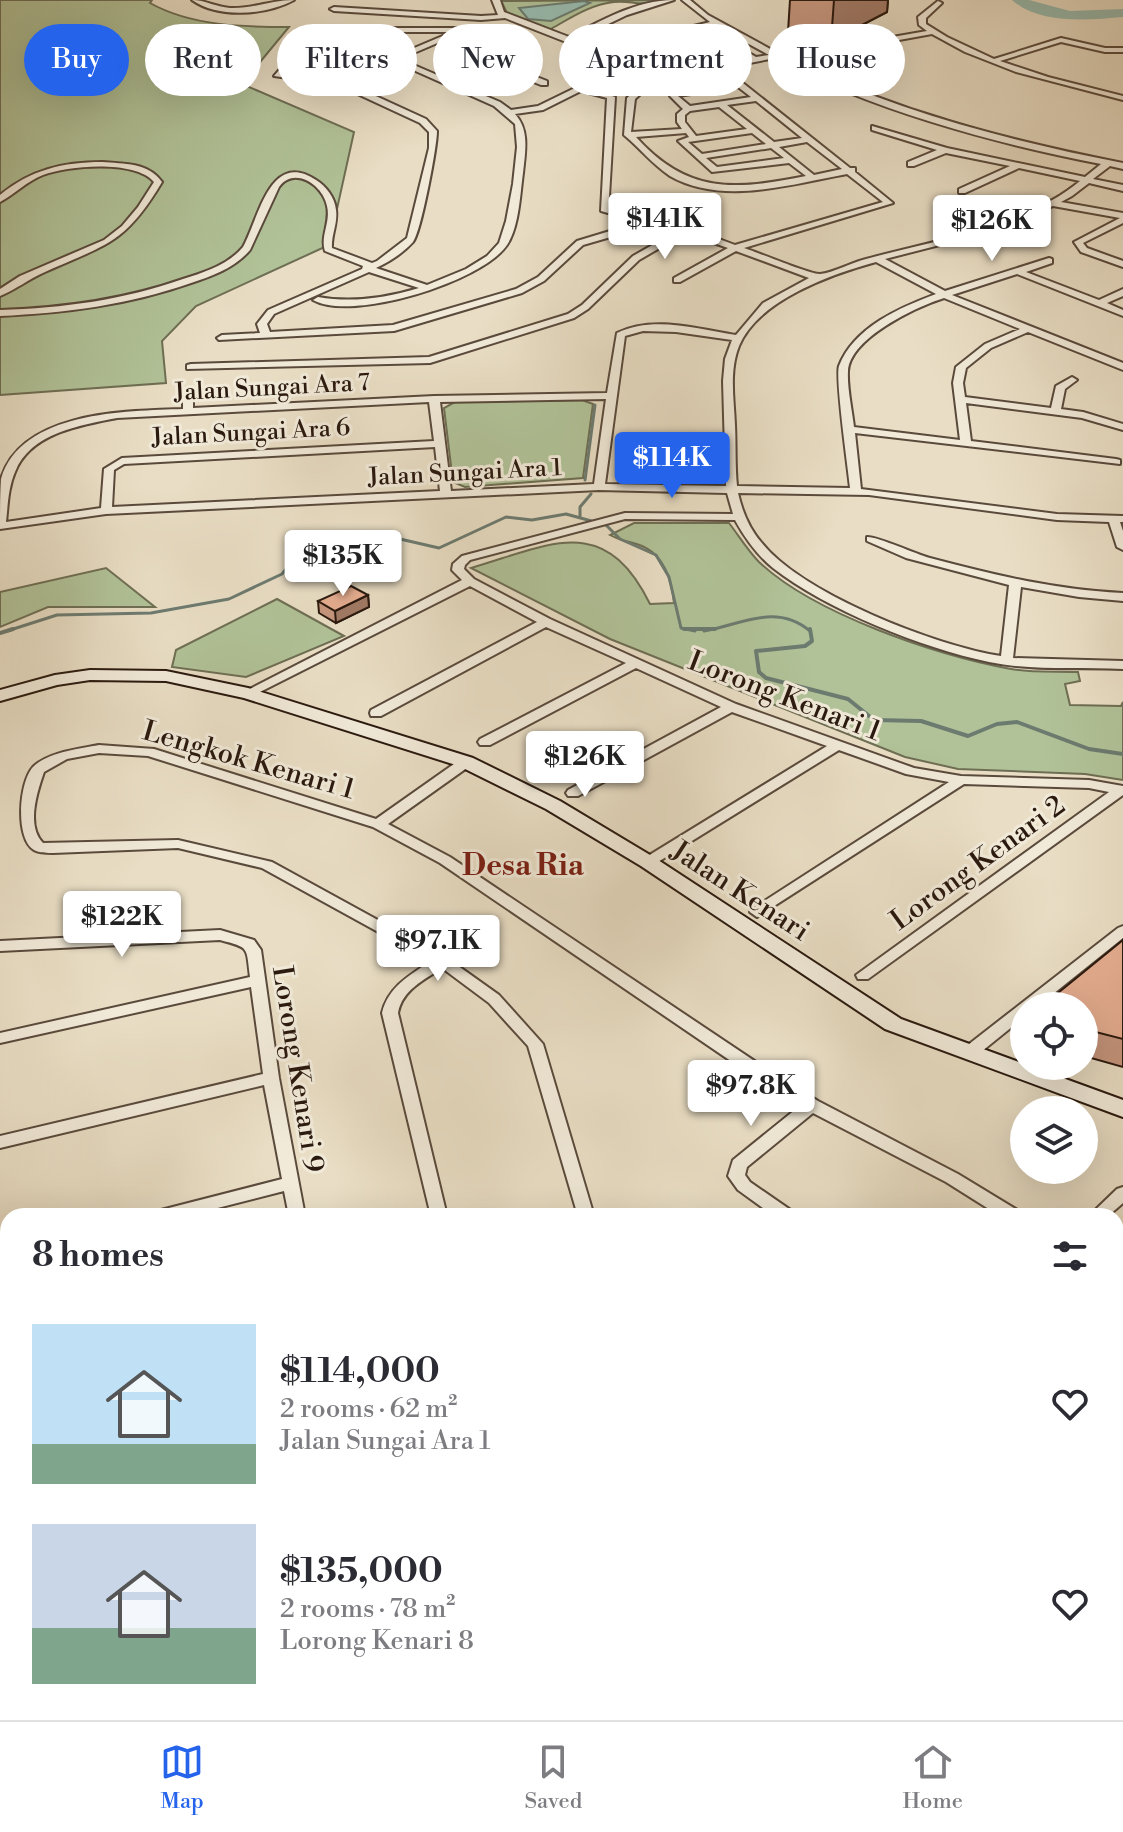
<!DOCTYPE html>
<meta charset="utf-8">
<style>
body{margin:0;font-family:"Libre Bodoni",serif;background:#f2f2f3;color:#2b2b33;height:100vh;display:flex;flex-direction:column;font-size:30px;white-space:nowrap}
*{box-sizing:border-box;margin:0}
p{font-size:26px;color:#7c7c81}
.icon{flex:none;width:44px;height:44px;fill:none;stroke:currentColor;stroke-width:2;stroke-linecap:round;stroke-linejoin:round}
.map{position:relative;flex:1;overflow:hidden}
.side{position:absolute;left:0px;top:1208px;width:1124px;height:512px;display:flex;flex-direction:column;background:#fff;border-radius:24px 24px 0 0;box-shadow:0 8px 32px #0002}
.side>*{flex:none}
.top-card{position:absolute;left:24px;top:24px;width:1076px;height:72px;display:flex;gap:16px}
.buttons{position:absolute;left:1010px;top:992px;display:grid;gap:16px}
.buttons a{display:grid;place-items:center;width:88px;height:88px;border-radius:50%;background:#fff;box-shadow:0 8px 32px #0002;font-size:40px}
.price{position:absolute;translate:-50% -68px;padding:0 18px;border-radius:8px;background:#fff;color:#222;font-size:26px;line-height:52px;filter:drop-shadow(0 2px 4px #0008)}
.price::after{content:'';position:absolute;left:50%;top:48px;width:24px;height:18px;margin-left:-12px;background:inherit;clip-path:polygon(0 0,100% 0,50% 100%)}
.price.on{background:#2563eb;color:#fff}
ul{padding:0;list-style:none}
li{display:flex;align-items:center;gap:24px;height:200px;padding:0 32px}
li span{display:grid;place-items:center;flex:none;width:224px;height:160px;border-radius:0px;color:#555}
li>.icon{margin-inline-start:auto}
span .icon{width:96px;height:96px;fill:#fffc;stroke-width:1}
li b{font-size:34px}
h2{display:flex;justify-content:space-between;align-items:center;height:96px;padding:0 32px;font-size:34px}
.tag{padding:0 28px;border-radius:36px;background:#fff;box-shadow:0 8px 32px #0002;font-size:28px;line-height:72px}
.tag.on{background:#2563eb;color:#fff}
.tab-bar{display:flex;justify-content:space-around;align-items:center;height:112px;border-top:2px solid #e1e1e2;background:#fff;font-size:22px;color:#7c7c81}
.tab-bar a{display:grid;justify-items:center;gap:4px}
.tab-bar .on{color:#2563eb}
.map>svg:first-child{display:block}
</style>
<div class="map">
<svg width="1123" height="1720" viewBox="0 0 1123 1720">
<rect width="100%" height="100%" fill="#e9dec5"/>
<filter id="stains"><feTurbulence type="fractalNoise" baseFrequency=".0025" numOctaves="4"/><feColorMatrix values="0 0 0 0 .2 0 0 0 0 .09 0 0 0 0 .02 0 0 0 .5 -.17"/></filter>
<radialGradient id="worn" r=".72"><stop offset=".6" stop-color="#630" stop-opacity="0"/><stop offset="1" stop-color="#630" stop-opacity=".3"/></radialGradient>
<g fill="#b1c298" stroke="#6e6e54" stroke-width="2">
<path d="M 0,0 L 152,0 L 150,3 C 191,26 243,27 289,27 L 242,84 L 354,132 L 329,245 L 196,306 L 162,341 L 166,383 L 0,395 Z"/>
<path d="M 501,1 L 652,0 L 658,1 C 637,7 632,0 614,2 C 591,4 569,19 549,30 L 507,13 Z"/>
<polygon points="582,400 593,404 583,478 465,487 453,482 444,408 455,402"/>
<path d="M 634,523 L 729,523 C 739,536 748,551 759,562 C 814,614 936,655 1011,669 C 1032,673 1056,671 1078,672 L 1080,681 L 1065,684 L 1070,705 L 1121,706 L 1123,702 L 1123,780 L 1085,774 L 958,769 L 905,757 L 610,639 L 471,568 C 550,545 604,511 650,604 L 674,603 C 672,583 666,559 646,548 C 636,542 622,542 610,535 Z"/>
<polygon points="106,568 155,607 48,607 0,627 0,592"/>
<polygon points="277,599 344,636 246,677 172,667 176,650"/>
</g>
<polygon fill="#98bcb0" stroke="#6c7b70" stroke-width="2" points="584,1 590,3 551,21 528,19 519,8"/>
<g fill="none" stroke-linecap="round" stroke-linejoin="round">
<g stroke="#6c7b70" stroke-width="3">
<polyline points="585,480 595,405"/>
<polyline points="580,516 580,507 591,494"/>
<polyline points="7,631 57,615 151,613 229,599 282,574 301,551 357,534 374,533 439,548 506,517 532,520 566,514 606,525 620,539 656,555 669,577 681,628 695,631"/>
<path d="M 704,631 C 740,625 776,602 810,631"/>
</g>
<g stroke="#6c7b70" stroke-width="4">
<polyline points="684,629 715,629"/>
<polyline points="810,629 812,641 805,646 756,651 759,672 766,678 848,699 874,720 921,721 968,736 997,724 1017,722 1089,749 1123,754"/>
<polyline points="0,633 13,629"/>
</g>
<path fill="#98bcb0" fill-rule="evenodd" d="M 1012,0 L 1029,0 L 1070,11 L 1123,9 L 1123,17 C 1089,20 1040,25 1012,0 Z"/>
<g stroke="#5a4a3c" stroke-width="4">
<g id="street">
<path d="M 192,0 C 205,0 216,7 230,8 C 252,9 272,0 294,0 C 266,15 219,19 192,0 Z"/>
<path d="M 492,0 L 500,0 L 504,12 L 569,37 C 601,21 636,0 674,0 L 627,15 L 575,40 L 596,50 L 710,22 L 682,0 L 690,0 L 708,15 L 783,56 L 927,31 L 919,25 L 918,17 L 938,1 L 942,3 L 926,18 L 926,24 L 947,37 L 994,59 L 1061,38 L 1105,48 L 1123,48 L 1123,52 L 1105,52 L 1061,42 L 1000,61 L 1048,77 L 1123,96 L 1123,100 L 1016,72 L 965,52 L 932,34 L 789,60 C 897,111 1005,140 1123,163 L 1123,169 L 1110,166 L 1093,179 L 1123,185 L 1123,191 L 1089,183 L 1072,196 L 1061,202 L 1123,213 L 1123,223 L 1083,243 L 1087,248 L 1123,261 L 1123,267 L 1081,252 L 1074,242 L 1120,218 L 1053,206 L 1025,219 L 971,237 L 885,259 L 945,291 L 1049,258 L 1052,259 L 1052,263 L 1026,272 L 1099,300 L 1123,289 L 1123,296 L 1107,303 L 1123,310 L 1123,316 L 1017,274 L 952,295 L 1123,363 L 1123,370 L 1028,332 L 991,348 L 966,368 L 963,383 L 965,397 L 1051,408 L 1056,386 L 1072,377 L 1077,380 L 1065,389 L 1061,409 L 1083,412 L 1123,424 L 1123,430 L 1082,418 L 966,403 L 971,441 L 1116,459 L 1120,460 L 1120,464 L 855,433 L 861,489 L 1057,514 L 1123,516 L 1123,522 L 1120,522 L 1123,531 L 1123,550 L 1117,547 L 1109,522 L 1057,520 L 869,495 L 738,493 C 742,511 749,528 761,542 C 802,594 936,646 1001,656 L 1009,585 L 906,558 L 867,541 L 867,537 C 876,536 916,554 930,558 C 994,575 1057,590 1123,593 L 1123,601 L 1079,597 L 1021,587 L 1013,658 L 1123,661 L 1123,669 C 1079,667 1033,671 989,662 C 922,648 827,610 773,568 C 757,555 745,538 735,520 L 625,519 L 470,560 L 465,565 L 464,569 L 474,579 L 550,619 L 736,704 L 914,768 L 961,776 L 1089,780 L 1123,786 L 1123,795 L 868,979 L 858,979 L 856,975 L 1109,792 L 1089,788 L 964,784 L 757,917 L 750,912 L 752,909 L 949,782 L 906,774 L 839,750 L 653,865 L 643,865 L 641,862 L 643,859 L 827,746 L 732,712 L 578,796 L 568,796 L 566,793 L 568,790 L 721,707 L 636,668 L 490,745 L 480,745 L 478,742 L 480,739 L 626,663 L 546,627 L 381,716 L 371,716 L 370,713 L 371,710 L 537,622 L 470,586 L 252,696 L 248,697 L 242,693 L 462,580 L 452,570 L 453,564 L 462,556 L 625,513 L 733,514 L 727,493 L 599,490 L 106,514 L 0,529 C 0,514 0,494 1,479 C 21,411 126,411 183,409 L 183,392 L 188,389 L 193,392 L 193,408 L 434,396 L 607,393 L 617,333 C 653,315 698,329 736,335 L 763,303 L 809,278 L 736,251 L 680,282 L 674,282 L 674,278 L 728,248 L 694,236 L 673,235 L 670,242 L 639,260 L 588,309 L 574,318 L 430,363 L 187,369 L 187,365 L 191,364 L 429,357 L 568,314 L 582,305 L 633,256 L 663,239 L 664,235 L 621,234 L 583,245 L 544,281 L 522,293 L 394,331 L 219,340 L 217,338 L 222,335 L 260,333 L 257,324 L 268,310 L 362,269 L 363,266 L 325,251 C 320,236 331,222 327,206 C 323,185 294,166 279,187 L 250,250 C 235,268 212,276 191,283 C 128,305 66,313 0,316 L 0,310 C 64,308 123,300 183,279 C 205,272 228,265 243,247 C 259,218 270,149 316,180 C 326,186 335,198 336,210 C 338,223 331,235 332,248 L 372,263 L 377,261 L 407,238 L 429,148 L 429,132 L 420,123 L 338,85 L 274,76 L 298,48 L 318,49 L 374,28 L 495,28 L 492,32 L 463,32 L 400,59 L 444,78 L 500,53 L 489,47 L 489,43 L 506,48 L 507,56 L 495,61 L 547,81 L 547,85 L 541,85 L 489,64 L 450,81 L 500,102 L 511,110 L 538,106 L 620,66 L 566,42 L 505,18 L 481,20 L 334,11 L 330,9 L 334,7 L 481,16 L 498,15 ZM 714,25 L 769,55 L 756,57 L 718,35 L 713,26 ZM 706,27 L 712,38 L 748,59 L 700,68 L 635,45 ZM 375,32 L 452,32 L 393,57 L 329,50 ZM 627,47 L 692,69 L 654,77 L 602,53 ZM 303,52 L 393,61 L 494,106 L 515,124 L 517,147 L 513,184 L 506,221 L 499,243 L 487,256 L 466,269 L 427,285 L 376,268 C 389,262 403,253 413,242 C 421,232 437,147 437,131 L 426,119 L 343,81 L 284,74 ZM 775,58 C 795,72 823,82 847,92 C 929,125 1014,147 1101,164 L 1085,177 L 947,148 L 872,126 L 872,130 L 937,150 L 908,162 L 908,166 L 914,166 L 946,153 L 1010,166 L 959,189 L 959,193 L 965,193 L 1019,168 L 1080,181 C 1025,227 935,240 866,259 C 853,262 833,273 820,274 C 811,275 757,252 744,248 L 893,203 L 855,172 L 855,168 L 850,168 L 724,68 ZM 626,69 L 648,79 L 627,98 L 624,135 C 640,148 652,164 670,176 C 722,206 792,184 847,174 L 883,202 L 735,245 L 695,230 L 620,228 L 577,241 L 538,277 L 516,289 L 393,325 L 270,332 L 267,324 L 274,314 L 369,272 L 419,288 C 386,298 352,303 318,297 L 313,300 C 352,322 482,282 507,245 C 519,227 520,195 523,173 C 525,153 530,130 515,114 L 543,110 L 581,91 L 607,98 L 601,211 L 608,213 L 615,97 L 587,88 ZM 716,69 L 733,83 L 677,91 L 670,96 L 683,109 L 677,114 L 677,122 L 682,129 L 631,132 L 635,99 L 655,81 ZM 738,87 L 751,97 L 690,106 L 678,96 ZM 756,101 L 802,138 L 774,142 L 727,105 ZM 719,107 L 747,129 L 696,136 L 685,122 L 685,115 L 690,111 ZM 686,133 L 689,137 L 678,141 L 712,172 L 789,163 L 806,176 C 735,190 688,195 636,137 ZM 752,133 L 766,144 L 702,154 L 688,142 ZM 807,142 L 842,169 L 814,175 L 779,147 ZM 771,148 L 784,158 L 717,167 L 706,158 ZM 876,262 L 936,294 C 901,307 854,327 839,366 C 835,378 848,468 850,488 L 737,486 C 735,466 736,445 735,425 C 734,399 729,371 739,346 C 758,300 832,274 876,262 ZM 944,298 L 1020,329 L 985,344 L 956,367 L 953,383 L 960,440 L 854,427 C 852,409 847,388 848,371 C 850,338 916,307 944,298 ZM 643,331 L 676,332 L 732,340 L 725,359 L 723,381 L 726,486 L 605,484 L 625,336 ZM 606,399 L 594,484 L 451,491 L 440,402 ZM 429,402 L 434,441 L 122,458 L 104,469 L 101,508 L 6,522 C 8,505 8,488 15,472 C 30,433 81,425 117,418 ZM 435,447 L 440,491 L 112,507 L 114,470 L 124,464 Z"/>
<path d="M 102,162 C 124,164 148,162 162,182 C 125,244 107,244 45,272 C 29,279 15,290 0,296 L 0,289 L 20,276 L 104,240 L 122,226 L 138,207 L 154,182 C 136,160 69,165 43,175 C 27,181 15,194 0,202 L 0,195 C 30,170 63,162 102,162 Z"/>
<path d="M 99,745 L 154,749 L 376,819 L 461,759 L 471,759 L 473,762 L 471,765 L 388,824 L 450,857 L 759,1064 L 818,1101 L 958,1174 L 1019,1211 L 1021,1216 L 1000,1216 L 946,1182 L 813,1113 L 747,1167 L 745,1175 L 750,1182 L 792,1211 L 794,1216 L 774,1216 L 738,1190 L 728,1176 L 733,1160 L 801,1105 L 747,1072 L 440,863 L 373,827 L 148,756 L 99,753 L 67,759 L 44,772 C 37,792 26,826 43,843 L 178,840 L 272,862 L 447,958 L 499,995 L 543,1044 L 594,1216 L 578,1216 L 528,1046 L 489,1003 L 442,968 C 424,980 402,990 398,1013 L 447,1216 L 431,1216 L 382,1013 C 388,987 410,975 431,961 L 262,868 L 178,848 L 53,853 C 48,853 39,853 34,850 C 15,839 19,782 33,767 C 48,752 79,749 99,745 Z"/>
<polygon points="1123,926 1123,938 1038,1006 1024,1006 1024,1017 976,1056 964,1056 962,1052 964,1048 1118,928"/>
<path d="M 220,930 L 254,940 L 261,950 L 279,1078 L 305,1216 L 289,1216 L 284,1191 L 186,1216 L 153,1216 L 155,1211 L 161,1210 L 282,1179 L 264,1085 L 0,1148 L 0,1136 L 263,1074 L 251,987 L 0,1043 L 0,1033 L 250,977 C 246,946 250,948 220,940 L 0,951 L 0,941 Z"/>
<polygon points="1123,1187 1123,1203 1108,1216 1089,1216 1117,1189"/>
<polygon points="8,1248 8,1262 0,1264 0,1250"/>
<polygon points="8,1376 8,1390 0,1393 0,1377"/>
<polygon points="8,1521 8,1539 0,1541 0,1523"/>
<polygon points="1123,1592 1123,1614 1116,1617 1116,1595"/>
<polygon points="8,1688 8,1708 0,1710 0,1690"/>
<polygon points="1004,1712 1028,1712 1024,1720 1001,1720"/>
</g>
</g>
<g stroke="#2a190f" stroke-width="4">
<g id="secondary">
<polygon points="90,670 166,671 248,688 473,758 560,801 655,858 901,1019 1123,1100 1123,1117 885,1029 641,866 546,809 459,766 244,698 166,681 90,680 57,685 0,701 0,690 55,675"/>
<polygon points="1123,1515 1123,1544 1116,1546 1116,1517"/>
<polygon points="926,1712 960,1712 956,1720 922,1720"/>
</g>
</g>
<use href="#street" fill="#f1ead9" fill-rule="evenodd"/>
<use href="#secondary" fill="#f1ead9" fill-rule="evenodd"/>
</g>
<g fill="#c6967e" stroke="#2a190f" stroke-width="2">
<polygon points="790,0 888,0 887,12 831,41 788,32"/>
<polygon points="845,53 883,60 863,66 845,58"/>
<polygon points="368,595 369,607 336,623 319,613 318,601"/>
<polygon points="1123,940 1123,1067 1084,1056 1084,1006"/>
<polygon points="1123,1604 1123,1661 1116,1657 1116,1611"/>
</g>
<g fill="#a17a66" stroke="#2a190f" stroke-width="2">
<polygon points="834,0 888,0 887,12 831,41"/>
<polygon points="883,56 883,60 863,66 864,62"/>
<polygon points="368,595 369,607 336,623 335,611"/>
</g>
<g fill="#e6ae92" stroke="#2a190f" stroke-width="2">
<polygon points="865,48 883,56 864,62 845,53"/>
<polygon points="351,586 368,595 335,611 318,601"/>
<polygon points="1123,940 1123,1039 1084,1029 1084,1006 1042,1006"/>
<polygon points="1123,1604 1123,1616 1116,1611"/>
</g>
<g text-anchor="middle" stroke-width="6" stroke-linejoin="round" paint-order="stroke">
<g font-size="24" fill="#2a190f" stroke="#f1ead9">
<text transform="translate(272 387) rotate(-3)" y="8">Jalan Sungai Ara 7</text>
<text transform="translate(251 432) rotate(-3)" y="8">Jalan Sungai Ara 6</text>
<text transform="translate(465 472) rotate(-3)" y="8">Jalan Sungai Ara 1</text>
</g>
<g font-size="28" fill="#2a190f" stroke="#f1ead9">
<text transform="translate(785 695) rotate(21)" y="10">Lorong Kenari 1</text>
<text transform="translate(249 759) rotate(16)" y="10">Lengkok Kenari 1</text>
<text transform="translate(977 862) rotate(-36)" y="10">Lorong Kenari 2</text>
<text transform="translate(741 890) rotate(33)" y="10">Jalan Kenari</text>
<text transform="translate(299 1069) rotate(81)" y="10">Lorong Kenari 9</text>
</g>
<g font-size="30" font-weight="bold" fill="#7a1f14" stroke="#f1ead9">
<text x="523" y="875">Desa Ria</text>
</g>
</g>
<rect width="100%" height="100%" filter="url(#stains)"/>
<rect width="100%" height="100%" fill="url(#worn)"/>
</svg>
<div class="buttons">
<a><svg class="icon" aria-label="locate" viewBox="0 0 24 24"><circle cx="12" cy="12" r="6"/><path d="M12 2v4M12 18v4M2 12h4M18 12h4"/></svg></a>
<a><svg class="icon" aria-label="layers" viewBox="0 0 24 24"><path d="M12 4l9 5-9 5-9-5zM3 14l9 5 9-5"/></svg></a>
</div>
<b class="price" style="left:665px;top:261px">$141K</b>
<b class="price" style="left:992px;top:263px">$126K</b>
<b class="price on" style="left:672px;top:500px">$114K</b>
<b class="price" style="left:343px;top:598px">$135K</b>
<b class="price" style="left:585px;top:799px">$126K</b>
<b class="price" style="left:122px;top:959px">$122K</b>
<b class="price" style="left:438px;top:983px">$97.1K</b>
<b class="price" style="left:751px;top:1128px">$97.8K</b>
<div class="top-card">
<a class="tag on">Buy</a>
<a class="tag">Rent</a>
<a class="tag">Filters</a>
<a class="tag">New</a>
<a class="tag">Apartment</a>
<a class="tag">House</a>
</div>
<section class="side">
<h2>8 homes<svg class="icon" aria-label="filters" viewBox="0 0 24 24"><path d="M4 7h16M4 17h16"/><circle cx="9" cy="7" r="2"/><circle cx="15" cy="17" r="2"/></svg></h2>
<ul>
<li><span style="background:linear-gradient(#bfe0f5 75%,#7fa58c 0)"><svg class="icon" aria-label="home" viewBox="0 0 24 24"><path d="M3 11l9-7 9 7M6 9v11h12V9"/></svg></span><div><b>$114,000</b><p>2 rooms · 62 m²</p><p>Jalan Sungai Ara 1</p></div><svg class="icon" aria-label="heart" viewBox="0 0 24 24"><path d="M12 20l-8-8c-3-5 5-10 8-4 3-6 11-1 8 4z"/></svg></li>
<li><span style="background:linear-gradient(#c9d6e8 65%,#7fa58c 0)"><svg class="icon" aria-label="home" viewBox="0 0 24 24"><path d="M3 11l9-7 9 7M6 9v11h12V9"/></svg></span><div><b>$135,000</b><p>2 rooms · 78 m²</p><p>Lorong Kenari 8</p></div><svg class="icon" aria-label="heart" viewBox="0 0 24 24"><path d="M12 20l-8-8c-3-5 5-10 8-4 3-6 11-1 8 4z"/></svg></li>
</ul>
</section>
</div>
<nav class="tab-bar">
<a class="on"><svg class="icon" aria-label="map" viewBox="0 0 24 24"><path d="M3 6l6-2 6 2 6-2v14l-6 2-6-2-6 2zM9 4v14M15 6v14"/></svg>Map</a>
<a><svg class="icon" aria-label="saved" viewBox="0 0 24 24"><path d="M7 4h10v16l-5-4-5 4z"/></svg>Saved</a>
<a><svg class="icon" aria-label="home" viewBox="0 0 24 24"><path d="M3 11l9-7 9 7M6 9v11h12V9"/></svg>Home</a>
</nav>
